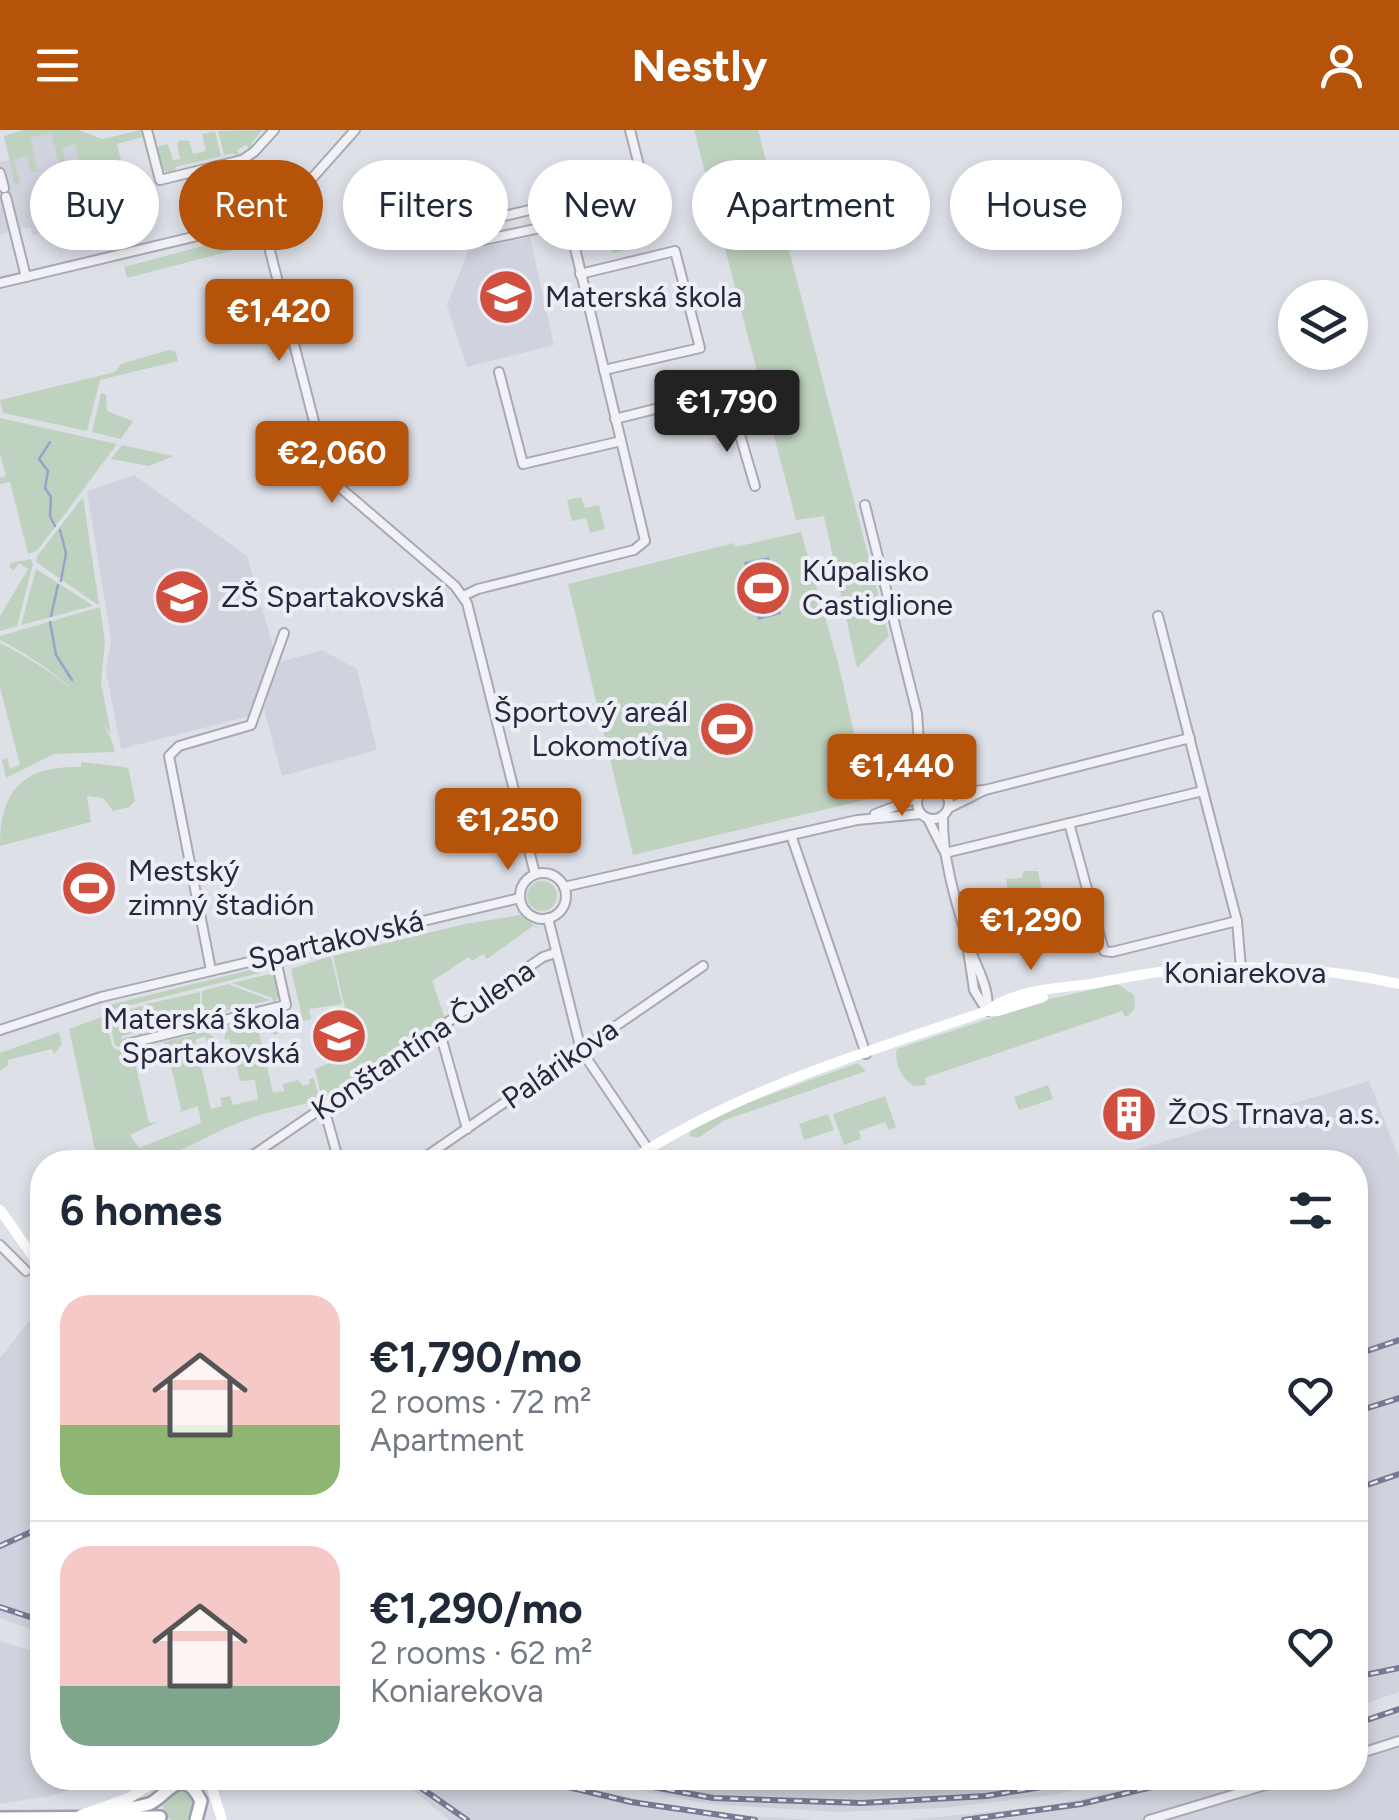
<!DOCTYPE html>
<meta charset="utf-8">
<style>
body{margin:0;font-family:Figtree,sans-serif;background:#f2f2f3;color:#1f2937;height:100vh;display:flex;flex-direction:column;font-size:38px;white-space:nowrap}
*{box-sizing:border-box;margin:0}
p{font-size:32px;color:#747a83}
.icon{flex:none;width:55px;height:55px;fill:none;stroke:currentColor;stroke-width:2;stroke-linecap:round;stroke-linejoin:round}
.map{position:relative;flex:1;overflow:hidden}
.panel{position:absolute;left:30px;top:1020px;width:1338px;height:640px;display:flex;flex-direction:column;background:#fff;border-radius:40px;box-shadow:0 5px 15px #0003}
.panel>*{flex:none}
.guide{position:absolute;left:30px;top:30px;width:1340px;height:90px;display:flex;gap:20px}
.buttons{position:absolute;left:1278px;top:150px;display:grid;gap:20px}
.buttons a{display:grid;place-items:center;width:90px;height:90px;border-radius:50%;background:#fff;box-shadow:0 5px 15px #0003;font-size:50px}
.price{position:absolute;translate:-50% -85px;padding:0 22px;border-radius:10px;background:#b45309;color:#fff;font-size:32px;line-height:65px;filter:drop-shadow(0 2px 5px #0008)}
.price::after{content:'';position:absolute;left:50%;top:60px;width:30px;height:22px;margin-left:-15px;background:inherit;clip-path:polygon(0 0,100% 0,50% 100%)}
.price.current{background:#222;color:#fff}
ul{padding:0;list-style:none}
li{display:flex;align-items:center;gap:30px;height:250px;padding:0 30px}
li+li{border-top:2px solid #e0e1e3}
li span{display:grid;place-items:center;flex:none;width:280px;height:200px;border-radius:30px;color:#555}
li>.icon{margin-inline-start:auto}
span .icon{width:120px;height:120px;fill:#fffc;stroke-width:1}
li b{font-size:42px}
h2{display:flex;justify-content:space-between;align-items:center;height:120px;padding:0 30px;font-size:42px}
.tag{padding:0 35px;border-radius:45px;background:#fff;box-shadow:0 5px 15px #0003;font-size:35px;line-height:90px}
.tag.current{background:#b45309;color:#fff}
header{display:flex;justify-content:space-between;align-items:center;height:130px;padding:0 30px;background:#b45309;color:#fff;font-size:45px;font-weight:700}
.map>svg:first-child{display:block}
</style>
<header><svg class="icon" aria-label="menu" viewBox="0 0 24 24"><path d="M4 6h16M4 12h16M4 18h16"/></svg>Nestly<svg class="icon" aria-label="person" viewBox="0 0 24 24"><circle cx="12" cy="8" r="4"/><path d="M4 21q1-7 8-7t8 7"/></svg></header>
<div class="map">
<svg width="1399" height="1690" viewBox="0 0 1399 1690">
<rect width="100%" height="100%" fill="#dee0e8"/>
<g fill="#d0d2dd">
<polygon points="52,2 77,13 98,98 94,99 96,107 83,110 75,78 44,86 46,102 33,105 30,97 0,104 0,32 32,24 28,7"/>
<polygon points="530,107 554,215 467,237 447,175 468,121"/>
<polygon points="134,345 247,426 274,520 250,586 121,619 106,541 111,509 87,361"/>
<polygon points="322,520 357,539 377,620 282,646 264,579 277,533"/>
<polygon points="1369,951 1399,1028 1399,1562 1355,1577 1355,1032 1095,1032"/>
<polygon points="42,1175 42,1503 0,1488 0,1228"/>
<polygon points="0,1511 42,1524 42,1648 117,1648 49,1666 0,1674"/>
<polygon points="1399,1576 1399,1690 909,1690 1048,1676 1176,1648 1355,1648 1355,1591"/>
<polygon points="399,1648 543,1648 664,1675 729,1684 812,1690 449,1690"/>
<polygon points="579,1648 1130,1648 1057,1664 944,1678 835,1682 709,1674"/>
</g>
<g fill="#bfd2bf">
<polygon points="23,0 79,0 102,9 141,0 143,7 117,14 127,54 118,57 116,48 109,49 106,39 83,44 75,14 62,18 66,34 60,36 51,3 30,8 38,41 31,42 27,26 14,30 20,54 15,55 4,6"/>
<polygon points="262,0 251,14 254,18 251,21 246,15 237,20 241,27 236,28 234,23 224,25 218,1"/>
<polygon points="694,0 758,0 889,506 857,538 824,386 796,390"/>
<polygon points="215,1 221,26 175,37 176,43 170,44 160,38 156,21 159,16 168,14 173,30 180,29 177,13 180,10 189,11 193,24 206,21 202,4"/>
<polygon points="643,98 647,115 613,123 609,106"/>
<polygon points="236,101 244,114 231,121 127,148 124,137 237,107"/>
<polygon points="169,220 175,221 178,231 100,250 87,301 3,283 0,270 115,242 121,234"/>
<polygon points="101,263 106,265 107,281 133,291 121,309 92,302"/>
<polygon points="0,288 117,314 37,421 28,424 10,352 0,354 0,348 6,346 0,324"/>
<polygon points="122,315 173,326 149,336 111,329"/>
<polygon points="83,367 99,474 98,475 36,432 38,425"/>
<polygon points="581,367 585,378 599,375 605,399 590,403 586,388 572,391 567,370"/>
<polygon points="801,402 839,536 869,669 633,725 568,454 734,413 735,417"/>
<polygon points="31,429 33,434 17,496 0,501 0,486 28,439 19,433 14,440 9,437 11,433"/>
<polygon points="36,439 92,475 92,476 21,495"/>
<path d="M 100,477 L 105,512 L 101,553 L 111,604 C 80,562 47,534 0,510 L 0,506 Z"/>
<path d="M 0,513 C 40,533 106,574 115,622 L 54,624 L 6,648 L 2,630 L 7,628 L 10,639 L 20,635 L 0,557 Z"/>
<path d="M 81,632 L 125,637 L 129,640 L 135,671 L 129,677 L 113,681 L 103,668 L 87,666 L 91,692 L 0,716 C 0,660 23,635 81,637 Z"/>
<polygon points="1024,741 1038,741 1047,786 1066,786 1066,792 1030,806 1016,806 1006,749 1021,748"/>
<circle cx="542" cy="766" r="15"/>
<polygon points="520,785 539,799 533,796 487,829 483,824 472,831 469,827 432,851 446,891 323,974 315,939 366,917 363,893 350,894 347,887 333,826 465,794"/>
<polygon points="331,826 342,874 309,879 311,889 303,891 291,839"/>
<polygon points="258,838 260,843 106,881 105,876"/>
<polygon points="274,843 279,866 274,874 272,868 232,853"/>
<polygon points="228,854 270,870 202,887 202,861"/>
<path d="M 1117,854 L 1133,864 C 1137,874 1135,883 1125,887 L 1122,881 L 925,948 L 926,955 L 914,956 C 902,950 893,931 897,919 L 1046,870 Z"/>
<polygon points="200,862 201,893 198,885 169,895 146,874"/>
<polygon points="143,876 166,895 142,901 141,907 139,902 122,906 122,918 115,915 107,885"/>
<path d="M 104,886 L 113,918 L 123,922 L 144,917 L 151,921 L 154,932 L 149,934 L 143,921 L 133,924 L 149,993 L 160,991 L 130,1005 L 139,1018 L 201,993 L 198,976 L 180,982 L 181,979 L 168,924 L 162,925 L 164,912 L 205,902 L 213,906 L 216,918 L 211,920 L 205,906 L 195,910 L 211,979 L 222,976 L 220,968 L 230,966 L 233,975 L 258,969 L 255,950 L 240,951 L 229,909 L 224,910 L 227,896 L 276,888 L 280,903 L 274,905 L 268,892 L 257,894 L 273,963 L 284,961 L 283,954 L 298,950 L 303,956 L 310,954 L 309,949 L 314,948 L 321,976 L 319,977 L 316,971 C 294,977 270,981 248,989 C 197,1007 147,1051 92,1026 L 95,1020 L 69,899 Z"/>
<polygon points="59,902 62,914 54,924 52,919 8,930 8,935 0,941 0,923"/>
<polygon points="858,933 866,941 725,990 698,1008 689,1006 691,1000 733,978"/>
<polygon points="1048,955 1053,969 1019,980 1014,967"/>
<polygon points="885,966 896,997 889,1000 885,992 859,1001 861,1009 844,1015 833,984"/>
<polygon points="828,984 834,1000 804,1010 799,994"/>
<circle cx="179" cy="1676" r="16"/>
</g>
<polygon fill="#98a3c9" points="769,427 781,484 758,490 744,432"/>
<g fill="none" stroke-linecap="round" stroke-linejoin="round">
<g stroke="#98a3c9" stroke-width="2.5">
<polyline points="50,312 39,329 48,341 45,358 51,367 50,386 55,396"/>
<polyline points="60,400 66,423 61,451"/>
<polyline points="51,486 58,455"/>
<polyline points="50,492 56,525 72,550"/>
</g>
<g stroke="#a7a9b5" stroke-width="12">
<g id="street">
<polyline points="147,0 160,50 242,30 254,22 274,0"/>
<polyline points="0,43 4,58"/>
<polyline points="6,67 26,147"/>
<polyline points="282,82 355,0"/>
<path d="M 256,92 C 259,79 270,74 282,82"/>
<polyline points="543,96 538,78 474,93 479,111 643,76 647,67 630,0"/>
<polyline points="270,107 270,121 327,342 337,355 455,456 467,473 535,744"/>
<polyline points="270,107 284,100 286,92 282,82"/>
<polyline points="580,144 675,121 700,218 604,240"/>
<polyline points="0,153 256,92"/>
<polyline points="499,242 523,334 621,311"/>
<polyline points="615,289 727,261 755,356"/>
<polyline points="865,375 917,583 922,661"/>
<polyline points="463,466 478,459 634,420 645,411 569,93"/>
<polyline points="1158,486 1203,661"/>
<polyline points="920,621 936,657"/>
<circle cx="933" cy="673" r="16"/>
<polyline points="946,663 985,660 1190,608"/>
<polyline points="949,678 985,660"/>
<polyline points="875,684 917,668"/>
<path d="M 943,686 C 942,728 956,772 968,812 C 974,835 991,857 987,881"/>
<polyline points="928,689 943,719"/>
<polyline points="1069,693 1104,821 1112,822 1237,791"/>
<polyline points="791,705 866,924"/>
<polyline points="945,723 1203,661 1237,791 1241,838"/>
<circle cx="543" cy="766" r="23"/>
<polyline points="564,757 857,690 921,684"/>
<polyline points="548,788 581,920 648,1019"/>
<polyline points="968,820 974,860 987,881"/>
<polyline points="211,840 169,626 179,616 251,595 284,503"/>
<polyline points="0,900 101,867 520,768"/>
<polyline points="437,901 442,910 467,999"/>
<polyline points="127,914 286,875 275,825"/>
<polyline points="324,978 339,1032"/>
<polyline points="243,1032 543,827 555,823"/>
<polyline points="418,1032 703,836"/>
<polyline points="0,1115 26,1141"/>
<polyline points="38,1191 42,1195"/>
<polyline points="1355,1625 1399,1611"/>
<polyline points="1149,1690 1289,1648"/>
</g>
</g>
<g stroke="#9da0b4" stroke-width="16">
<g id="primary">
<path d="M 108,1681 C 121,1679 136,1678 149,1674 C 166,1668 181,1632 201,1671 L 196,1690"/>
<polyline points="0,1688 160,1687"/>
</g>
</g>
<use href="#street" stroke="#f1f1f6" stroke-width="8"/>
<g stroke="#fff" stroke-width="10">
<polyline points="988,881 998,881 1043,867"/>
<path d="M 628,1032 C 737,960 863,923 987,881 C 1013,860 1058,858 1091,854 C 1114,850 1136,845 1160,842 C 1240,834 1320,836 1399,854"/>
<polyline points="0,1080 42,1139"/>
<polyline points="209,1648 222,1690"/>
<polyline points="81,1685 129,1668 161,1648"/>
</g>
<use href="#primary" stroke="#fff" stroke-width="11"/>
<g stroke="#777a92" stroke-width="6">
<g id="rail">
<polyline points="1355,1225 1399,1210"/>
<polyline points="1355,1282 1399,1268"/>
<polyline points="1355,1359 1399,1344"/>
<polyline points="0,1416 42,1397"/>
<polyline points="0,1477 42,1491"/>
<polyline points="1355,1521 1356,1520"/>
<polyline points="1355,1547 1399,1538"/>
<polyline points="1355,1594 1399,1579"/>
<polyline points="407,1648 467,1690"/>
<polyline points="531,1648 631,1672 755,1690"/>
<polyline points="604,1648 713,1668 862,1673 986,1666 1096,1648"/>
<polyline points="683,1648 729,1652 871,1655 972,1648"/>
<polyline points="964,1690 1081,1674 1189,1648"/>
</g>
</g>
<use href="#rail" stroke="#eeeff6" stroke-width="2.5" stroke-dasharray="8" stroke-linecap="butt"/>
</g>
<defs>
<g id="school-disc" transform="scale(2.875)"><circle r="9.5" fill="#d14f3f" stroke="#eeeff6"/><path d="M0-5L7-2L0 1L-7-2ZM-4 1L0 2.5L4 1V4Q0 6-4 4Z" fill="#fff"/></g>
<g id="stadium-disc" transform="scale(2.875)"><circle r="9.5" fill="#d14f3f" stroke="#eeeff6"/><path d="M0-5a6.5 5 0 1 0 0 10a6.5 5 0 1 0 0-10ZM-3.5-1.8h7v3.6h-7Z" fill="#fff"/></g>
<g id="building-disc" transform="scale(2.875)"><circle r="9.5" fill="#d14f3f" stroke="#eeeff6"/><path d="M-4-6H4V6H1V3H-1V6H-4ZM-2.5-4.3h1.7v1.8h-1.7ZM.8-4.3h1.7v1.8H.8ZM-2.5-1h1.7V.8h-1.7ZM.8-1h1.7V.8H.8Z" fill="#fff"/></g>
</defs>
<g fill-rule="evenodd">
<use href="#school-disc" x="506" y="167"/>
<use href="#stadium-disc" x="763" y="458"/>
<use href="#school-disc" x="182" y="467"/>
<use href="#stadium-disc" x="727" y="599"/>
<use href="#stadium-disc" x="89" y="758"/>
<use href="#school-disc" x="339" y="906"/>
<use href="#building-disc" x="1129" y="984"/>
</g>
<g text-anchor="middle" stroke-width="8" stroke-linejoin="round" paint-order="stroke">
<g font-size="30" fill="#272a3f" stroke="#eeeff6" text-anchor="start">
<text x="545" y="177">Materská škola</text>
<text x="802" y="451">Kúpalisko<tspan x="802" dy="34">Castiglione</tspan></text>
<text x="221" y="477">ZŠ Spartakovská</text>
<text x="688" y="592" text-anchor="end">Športový areál<tspan x="688" dy="34">Lokomotíva</tspan></text>
<text x="128" y="751">Mestský<tspan x="128" dy="34">zimný štadión</tspan></text>
<text x="300" y="899" text-anchor="end">Materská škola<tspan x="300" dy="34">Spartakovská</tspan></text>
<text x="1168" y="994">ŽOS Trnava, a.s.</text>
</g>
<g font-size="30" fill="#272a3f" stroke="#eeeff6">
<text transform="translate(336 810) rotate(-13)" y="10">Spartakovská</text>
<text x="1245" y="853">Koniarekova</text>
<text transform="translate(423 910) rotate(-34)" y="10">Konštantína Čulena</text>
<text transform="translate(560 934) rotate(-35)" y="10">Palárikova</text>
</g>
</g>
</svg>
<div class="buttons">
<a><svg class="icon" aria-label="layers" viewBox="0 0 24 24"><path d="M12 4l9 5-9 5-9-5zM3 14l9 5 9-5"/></svg></a>
</div>
<b class="price" style="left:279px;top:234px">€1,420</b>
<b class="price current" style="left:727px;top:325px">€1,790</b>
<b class="price" style="left:332px;top:376px">€2,060</b>
<b class="price" style="left:902px;top:689px">€1,440</b>
<b class="price" style="left:508px;top:743px">€1,250</b>
<b class="price" style="left:1031px;top:843px">€1,290</b>
<div class="guide">
<a class="tag">Buy</a>
<a class="tag current">Rent</a>
<a class="tag">Filters</a>
<a class="tag">New</a>
<a class="tag">Apartment</a>
<a class="tag">House</a>
</div>
<section class="panel">
<h2>6 homes<svg class="icon" aria-label="filters" viewBox="0 0 24 24"><path d="M4 7h16M4 17h16"/><circle cx="9" cy="7" r="2"/><circle cx="15" cy="17" r="2"/></svg></h2>
<ul>
<li><span style="background:linear-gradient(#f6c9c9 65%,#8fb573 0)"><svg class="icon" aria-label="home" viewBox="0 0 24 24"><path d="M3 11l9-7 9 7M6 9v11h12V9"/></svg></span><div><b>€1,790/mo</b><p>2 rooms · 72 m²</p><p>Apartment</p></div><svg class="icon" aria-label="heart" viewBox="0 0 24 24"><path d="M12 20l-8-8c-3-5 5-10 8-4 3-6 11-1 8 4z"/></svg></li>
<li><span style="background:linear-gradient(#f6c9c9 70%,#7fa58c 0)"><svg class="icon" aria-label="home" viewBox="0 0 24 24"><path d="M3 11l9-7 9 7M6 9v11h12V9"/></svg></span><div><b>€1,290/mo</b><p>2 rooms · 62 m²</p><p>Koniarekova</p></div><svg class="icon" aria-label="heart" viewBox="0 0 24 24"><path d="M12 20l-8-8c-3-5 5-10 8-4 3-6 11-1 8 4z"/></svg></li>
</ul>
</section>
</div>
